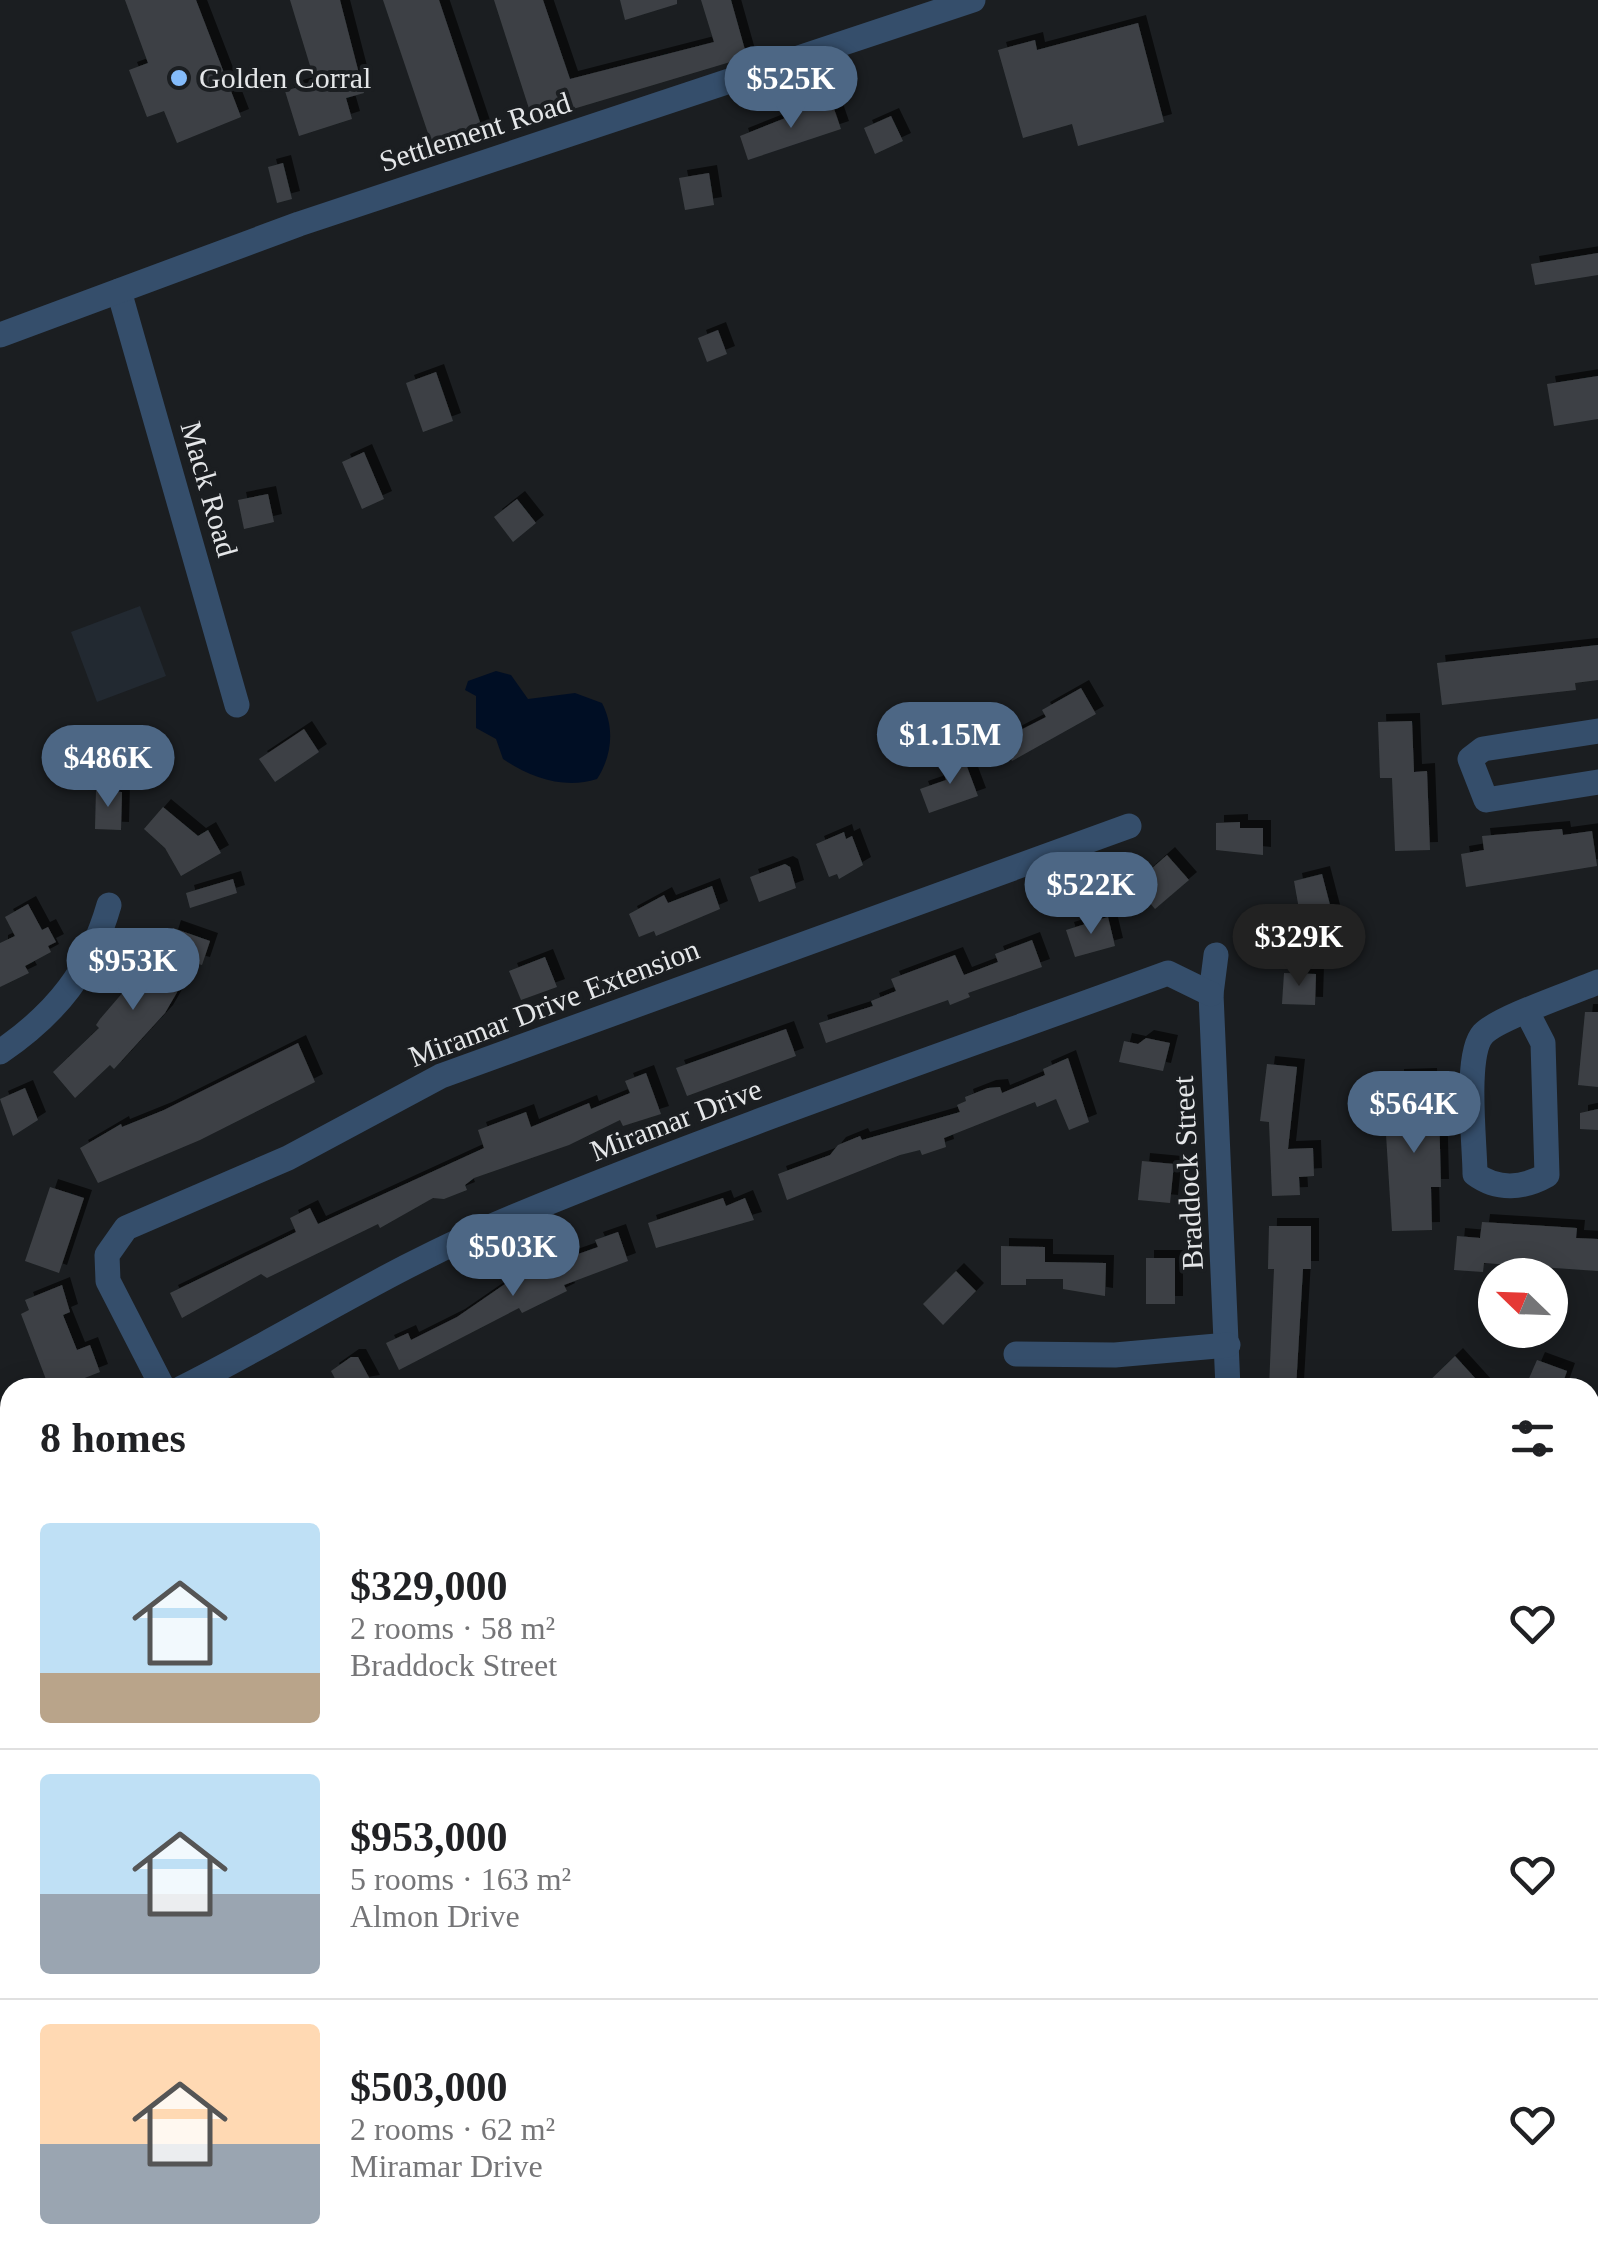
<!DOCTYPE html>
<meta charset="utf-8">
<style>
body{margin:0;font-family:"Times New Roman",serif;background:#f6f6f6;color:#202124;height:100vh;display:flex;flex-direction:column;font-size:38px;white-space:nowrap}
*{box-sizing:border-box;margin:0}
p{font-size:32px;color:#757577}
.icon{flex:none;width:55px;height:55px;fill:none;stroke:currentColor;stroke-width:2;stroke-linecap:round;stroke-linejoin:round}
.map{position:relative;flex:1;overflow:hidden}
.sheet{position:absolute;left:0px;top:1378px;width:1600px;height:892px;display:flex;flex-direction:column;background:#fff;border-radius:30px 30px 0 0;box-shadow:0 5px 25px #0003}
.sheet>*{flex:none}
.needle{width:65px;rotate:293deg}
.buttons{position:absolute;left:1478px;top:1258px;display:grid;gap:20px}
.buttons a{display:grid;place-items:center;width:90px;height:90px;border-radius:50%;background:#fff;box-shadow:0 5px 25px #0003;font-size:50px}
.price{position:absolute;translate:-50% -85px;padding:0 22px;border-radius:35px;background:#4d6785;color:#fff;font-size:32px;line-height:65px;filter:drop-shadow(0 2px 5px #0008)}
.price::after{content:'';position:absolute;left:50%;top:60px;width:30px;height:22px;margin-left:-15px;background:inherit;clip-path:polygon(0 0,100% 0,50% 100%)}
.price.on{background:#222;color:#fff}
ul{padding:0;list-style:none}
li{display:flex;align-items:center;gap:30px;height:250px;padding:0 40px}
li+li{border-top:2px solid #e0e0e0}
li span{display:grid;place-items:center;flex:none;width:280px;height:200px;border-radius:10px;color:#555}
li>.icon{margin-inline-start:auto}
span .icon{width:120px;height:120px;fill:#fffc;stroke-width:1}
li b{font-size:42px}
h2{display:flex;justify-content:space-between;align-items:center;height:120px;padding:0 40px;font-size:42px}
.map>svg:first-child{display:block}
</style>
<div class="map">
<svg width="1598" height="2268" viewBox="0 0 1598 2268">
<defs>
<filter id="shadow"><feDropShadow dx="8" dy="-8" stdDeviation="0" flood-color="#0009"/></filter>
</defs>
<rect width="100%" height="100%" fill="#1b1e21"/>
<polygon fill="#222931" points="140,606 166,676 97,702 71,632"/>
<path fill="#000e24" d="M 496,671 L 511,675 L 528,699 L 575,693 L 602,703 C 615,728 612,756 597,779 C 564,790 529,777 503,759 L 496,739 L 476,728 L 476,696 L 465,690 L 468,681 Z"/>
<g fill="#3d4145" filter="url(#shadow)">
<polygon points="125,0 196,0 241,117 177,143 164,111 147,117 129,70 148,63"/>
<polygon points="290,0 340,0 364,93 346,98 352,119 299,136 285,91 315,82"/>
<polygon points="383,0 439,0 484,134 434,151"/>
<polygon points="494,0 543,0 570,79 714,42 701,0 731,0 747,57 533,121"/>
<polygon points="620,0 677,0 677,4 625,20"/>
<polygon points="1138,23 1164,122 1078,146 1072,124 1023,138 998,50 1035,40 1037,50"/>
<polygon points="831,100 841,129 748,160 740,136"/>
<polygon points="891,116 903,141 875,154 864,128"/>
<polygon points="283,163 292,199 277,203 268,167"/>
<polygon points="709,173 714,205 685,210 679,178"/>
<polygon points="1598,253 1598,275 1535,285 1531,264"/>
<polygon points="718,330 727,354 707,362 698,338"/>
<polygon points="436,372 453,421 423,432 406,383"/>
<polygon points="1598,376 1598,419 1554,426 1547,384"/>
<polygon points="364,452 384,499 362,509 342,462"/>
<polygon points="268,494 274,522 244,529 238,500"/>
<polygon points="517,499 536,523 513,542 494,517"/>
<polygon points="1598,645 1598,680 1575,683 1576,690 1442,705 1437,663"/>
<polygon points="1081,688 1096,714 1012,761 1001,740 1046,717 1042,710"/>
<polygon points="1412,721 1414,772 1427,771 1430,850 1395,851 1392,778 1380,778 1378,722"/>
<polygon points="304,729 319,752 275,782 259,759"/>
<polygon points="963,756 978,796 929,813 920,789 946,780 940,765"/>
<polygon points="96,790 122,792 121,830 95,829"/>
<polygon points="163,807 198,836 208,830 221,853 181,876 165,848 144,829"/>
<polygon points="1240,822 1240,828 1263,828 1263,855 1216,850 1216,823"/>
<polygon points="1562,829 1563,835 1592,831 1597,866 1466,887 1461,854 1484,850 1482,836"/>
<polygon points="844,832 846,839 852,836 863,865 839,879 837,874 829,877 816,844"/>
<polygon points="1167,855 1189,880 1155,909 1134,884"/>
<polygon points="785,864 790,867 796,888 759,902 750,877"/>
<polygon points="1322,874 1336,928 1304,937 1294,881"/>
<polygon points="233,879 237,893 190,908 186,893"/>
<polygon points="712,886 720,909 656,936 654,931 639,937 629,914 664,895 668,903"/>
<polygon points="28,904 42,930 48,927 56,942 48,946 51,952 25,966 29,973 0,987 0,943 15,936 5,917"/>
<polygon points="1108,917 1115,946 1075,957 1066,930"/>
<polygon points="173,928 210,941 202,965 194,963 165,1013 114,1069 110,1065 75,1098 53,1072 99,1028 96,1025 100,1019 155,955 163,960"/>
<polygon points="1032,940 1042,967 968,993 970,997 950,1005 948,1000 826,1043 819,1023 873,1006 871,1001 896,991 891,979 955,955 964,975 998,962 995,954"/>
<polygon points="545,957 557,987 521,1000 509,971"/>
<polygon points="1284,973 1316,974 1315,1005 1282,1004"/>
<polygon points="1585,1012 1598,1012 1598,1087 1578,1085"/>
<polygon points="786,1029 796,1056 687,1096 676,1068"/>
<polygon points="1146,1038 1170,1043 1163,1071 1119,1062 1124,1041 1138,1044"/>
<polygon points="298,1043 315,1082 200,1140 98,1183 80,1148 121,1124 122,1127 164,1110"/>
<polygon points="1068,1058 1089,1122 1069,1130 1056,1099 1037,1107 1035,1102 944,1138 946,1147 922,1155 920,1150 900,1155 787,1200 778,1174 830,1155 838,1145 860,1136 862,1140 960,1112 957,1105 966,1101 965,1097 988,1088 1000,1087 1002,1093 1045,1075 1043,1069"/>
<polygon points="1267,1064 1297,1067 1288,1149 1313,1148 1314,1176 1299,1177 1300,1195 1272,1196 1269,1122 1260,1121"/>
<polygon points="646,1073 661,1114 623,1126 620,1120 569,1145 474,1178 465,1185 467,1190 444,1199 433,1198 380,1228 378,1224 267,1278 261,1274 182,1318 170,1293 296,1232 290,1218 310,1208 318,1224 484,1148 478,1130 526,1112 531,1127 589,1103 591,1109 630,1093 625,1081"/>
<polygon points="1429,1076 1430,1108 1439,1108 1441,1187 1431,1187 1432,1230 1392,1231 1386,1134 1397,1133 1396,1077"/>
<polygon points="25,1088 38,1120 13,1136 0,1099"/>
<polygon points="1598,1109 1598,1130 1580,1129 1580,1113"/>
<polygon points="1142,1161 1174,1164 1170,1203 1138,1200"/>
<polygon points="50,1187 84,1198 59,1273 25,1261"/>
<polygon points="723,1198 726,1206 745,1198 754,1220 656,1248 648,1223"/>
<polygon points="1482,1222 1577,1228 1576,1238 1598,1239 1598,1271 1484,1263 1483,1272 1454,1270 1457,1236 1480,1238"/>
<polygon points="1269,1226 1311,1226 1311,1269 1303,1269 1296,1388 1269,1388 1274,1269 1268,1269"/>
<polygon points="618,1232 628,1261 564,1285 567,1291 522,1313 519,1308 399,1370 386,1343 408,1333 411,1340 457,1317 541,1259 544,1266 598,1247 595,1240"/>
<polygon points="1001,1246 1045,1247 1045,1262 1106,1263 1105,1296 1063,1289 1063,1279 1026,1279 1026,1285 1001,1285"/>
<rect x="1146" y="1258" width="29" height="46"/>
<polygon points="956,1271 976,1291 943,1325 923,1304"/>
<polygon points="62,1285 70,1312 63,1315 77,1350 90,1345 100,1372 59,1388 55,1379 47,1382 21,1314 29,1310 25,1300"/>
<polygon points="1455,1356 1484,1388 1422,1388"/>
<polygon points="351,1357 358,1357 372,1383 340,1388 331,1371"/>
<polygon points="1537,1360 1567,1371 1561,1388 1527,1383"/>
</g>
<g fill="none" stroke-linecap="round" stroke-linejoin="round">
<g stroke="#354e6b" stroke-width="25">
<polyline points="119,291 237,705"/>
<polyline points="0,335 299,224 973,0"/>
<polyline points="1598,731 1483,749 1470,759 1486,800 1598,782"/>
<polyline points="1216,955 1211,994 1228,1388"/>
<path d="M 1527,1012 L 1543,1043 L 1547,1175 C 1524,1188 1498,1191 1475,1174 C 1475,1144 1464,1055 1483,1034 C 1497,1018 1575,992 1598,982"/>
<path d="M 0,1052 C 57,1013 90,971 109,905"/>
<polyline points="1016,1354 1115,1355 1228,1345"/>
<polyline points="163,1388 108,1281 107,1255 126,1228 288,1158 441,1076 1129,826"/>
<path d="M 182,1388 C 293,1332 398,1264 513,1217 C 728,1128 949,1053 1168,973 L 1211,994"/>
<polyline points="0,1465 10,1461"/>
<polyline points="1590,1627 1598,1633"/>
<polyline points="1590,1731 1598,1721"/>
<polyline points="0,1969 10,1969"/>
<polyline points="1590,2091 1598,2090"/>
<polyline points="261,2260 267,2268"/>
<polyline points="606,2260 610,2268"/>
<polyline points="1208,2260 1208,2268"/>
<polyline points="1529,2260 1530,2268"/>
</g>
</g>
<circle fill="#84bcfb" stroke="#1b1e21" stroke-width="4" cx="179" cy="78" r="10"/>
<g text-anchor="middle" stroke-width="8" stroke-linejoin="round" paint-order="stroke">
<g font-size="30" fill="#e4e6e8" stroke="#1b1e21" text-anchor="start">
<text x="199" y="88">Golden Corral</text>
</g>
<g font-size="30" fill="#e4e6e8" stroke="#1b1e21">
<text transform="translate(475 132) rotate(-18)" y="10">Settlement Road</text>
<text transform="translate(209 489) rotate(74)" y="10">Mack Road</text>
<text transform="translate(554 1003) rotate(-21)" y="10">Miramar Drive Extension</text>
<text transform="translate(676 1120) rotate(-21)" y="10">Miramar Drive</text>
<text transform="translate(1188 1173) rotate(-93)" y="10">Braddock Street</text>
</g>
</g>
</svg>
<div class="buttons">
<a><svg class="needle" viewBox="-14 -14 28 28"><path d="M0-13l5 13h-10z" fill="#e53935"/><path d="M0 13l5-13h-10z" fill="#757577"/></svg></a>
</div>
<b class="price" style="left:791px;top:131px">$525K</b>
<b class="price" style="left:950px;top:787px">$1.15M</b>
<b class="price" style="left:108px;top:810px">$486K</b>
<b class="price" style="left:1091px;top:937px">$522K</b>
<b class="price on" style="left:1299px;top:989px">$329K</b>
<b class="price" style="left:133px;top:1013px">$953K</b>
<b class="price" style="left:1414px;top:1156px">$564K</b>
<b class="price" style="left:513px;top:1299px">$503K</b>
<section class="sheet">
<h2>8 homes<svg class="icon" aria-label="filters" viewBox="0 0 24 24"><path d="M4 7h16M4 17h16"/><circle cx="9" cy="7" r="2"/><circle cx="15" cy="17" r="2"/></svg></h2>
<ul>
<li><span style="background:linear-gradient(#bfe0f5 75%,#b9a48a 0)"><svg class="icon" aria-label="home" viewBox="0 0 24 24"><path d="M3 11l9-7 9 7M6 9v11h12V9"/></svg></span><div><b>$329,000</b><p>2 rooms · 58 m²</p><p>Braddock Street</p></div><svg class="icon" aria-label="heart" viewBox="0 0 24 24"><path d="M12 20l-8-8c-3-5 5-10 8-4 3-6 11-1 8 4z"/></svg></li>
<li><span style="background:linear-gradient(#bfe0f5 60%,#9aa5b1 0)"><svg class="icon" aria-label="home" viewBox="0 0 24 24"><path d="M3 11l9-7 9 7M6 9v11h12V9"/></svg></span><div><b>$953,000</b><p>5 rooms · 163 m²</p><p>Almon Drive</p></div><svg class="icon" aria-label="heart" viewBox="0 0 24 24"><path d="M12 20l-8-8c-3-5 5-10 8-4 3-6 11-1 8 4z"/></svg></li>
<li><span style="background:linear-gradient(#ffd9b3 60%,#9aa5b1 0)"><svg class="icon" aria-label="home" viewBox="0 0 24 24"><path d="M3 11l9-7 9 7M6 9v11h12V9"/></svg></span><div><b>$503,000</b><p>2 rooms · 62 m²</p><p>Miramar Drive</p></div><svg class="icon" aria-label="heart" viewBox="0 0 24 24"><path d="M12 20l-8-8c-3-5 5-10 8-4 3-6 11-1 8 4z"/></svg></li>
</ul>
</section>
</div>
